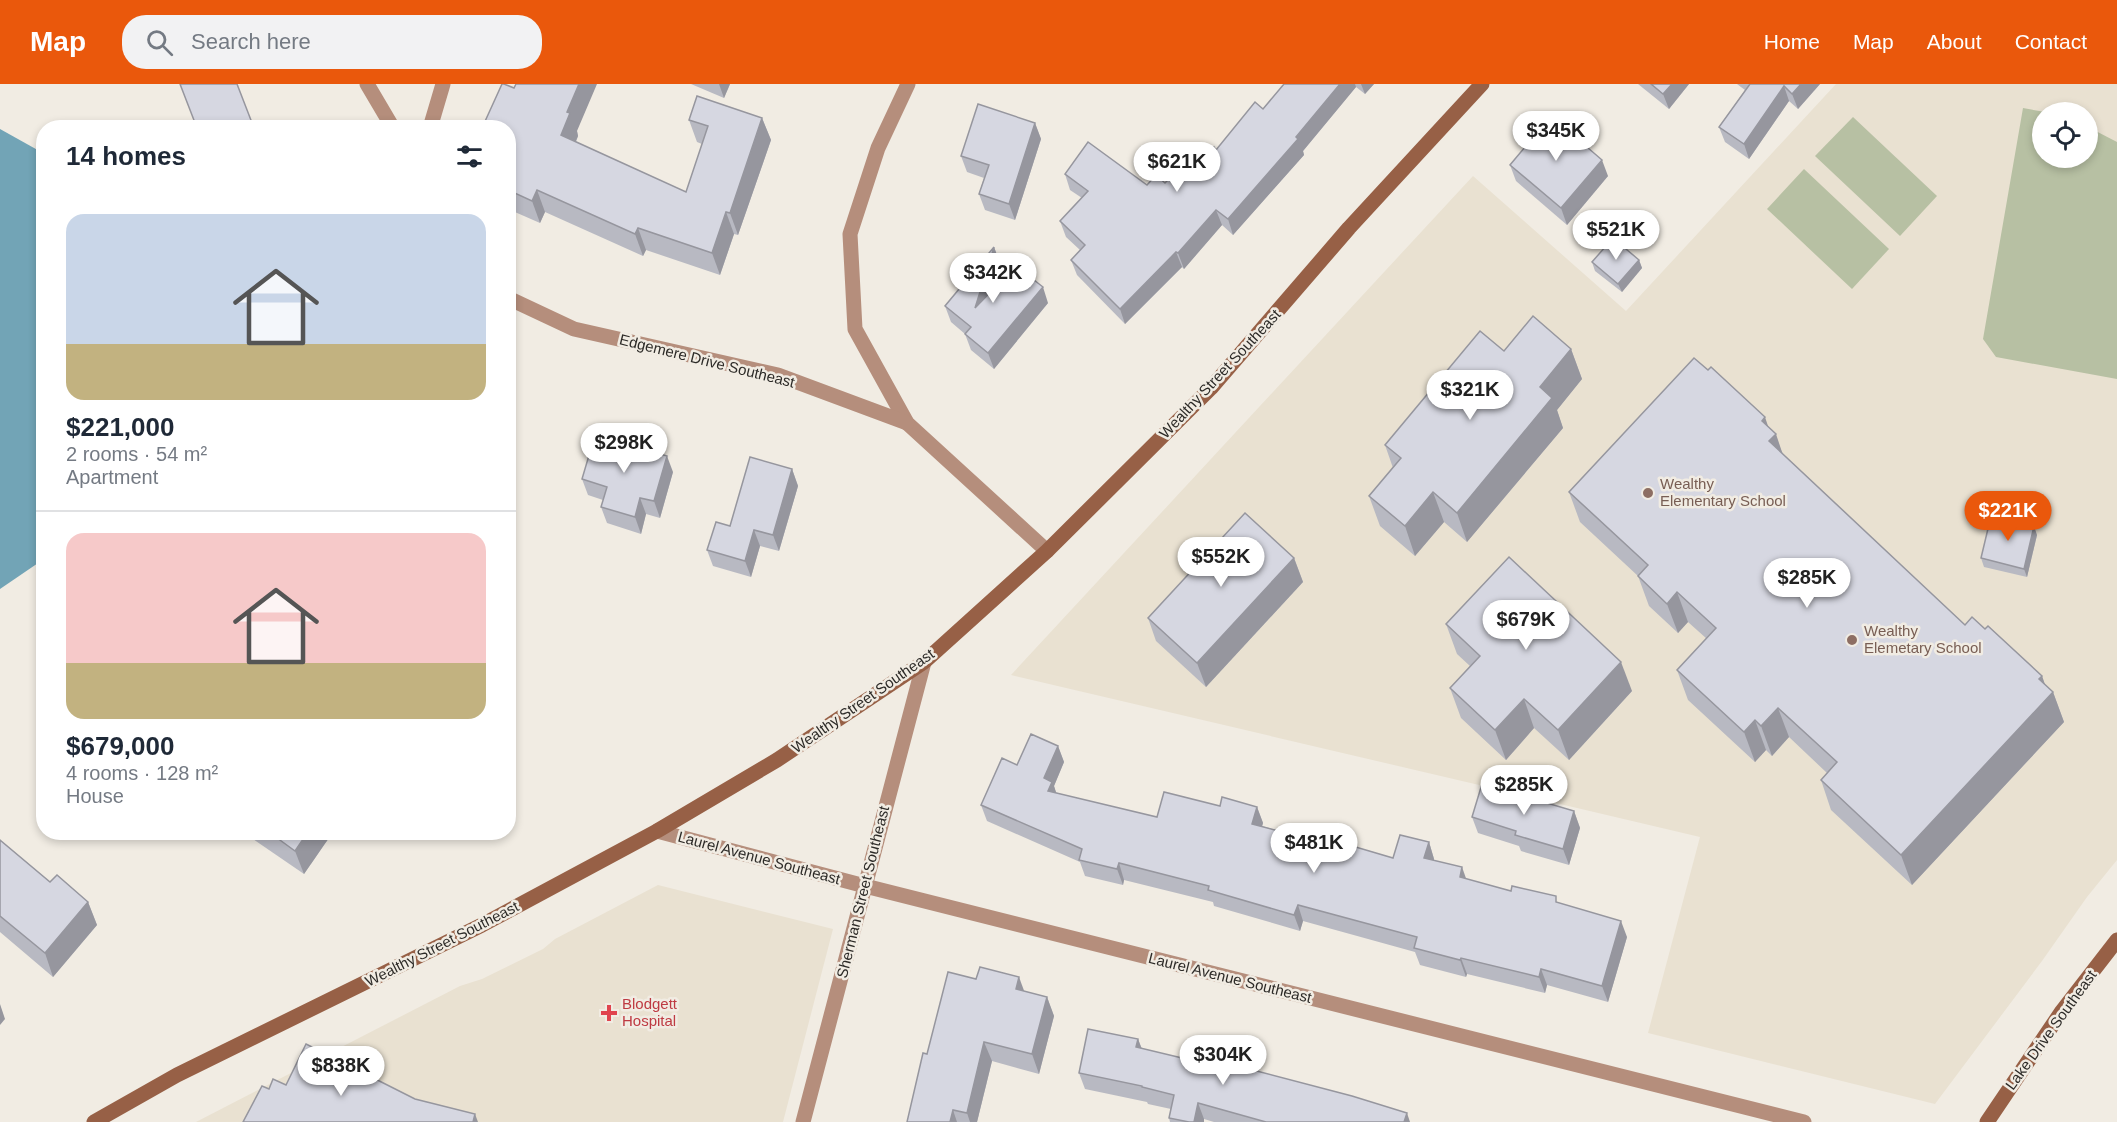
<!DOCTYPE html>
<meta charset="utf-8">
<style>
body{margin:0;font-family:Arial,sans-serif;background:#f2f2f3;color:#1f2937;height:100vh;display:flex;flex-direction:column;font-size:22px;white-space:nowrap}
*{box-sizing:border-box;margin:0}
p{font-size:20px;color:#747a83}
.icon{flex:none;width:33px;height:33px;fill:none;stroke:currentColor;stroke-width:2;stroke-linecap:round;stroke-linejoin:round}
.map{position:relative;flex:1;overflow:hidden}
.side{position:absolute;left:36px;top:36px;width:480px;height:720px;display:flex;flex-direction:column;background:#fff;border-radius:24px;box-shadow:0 3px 9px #0003}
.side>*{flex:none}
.controls{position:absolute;left:2032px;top:18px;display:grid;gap:12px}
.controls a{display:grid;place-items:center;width:66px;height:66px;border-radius:50%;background:#fff;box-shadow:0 3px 9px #0003;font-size:30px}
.price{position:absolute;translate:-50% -51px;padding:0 14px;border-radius:21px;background:#fff;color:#222;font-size:20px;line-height:39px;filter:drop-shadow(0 2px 3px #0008)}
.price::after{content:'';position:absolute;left:50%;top:36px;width:18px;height:14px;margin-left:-9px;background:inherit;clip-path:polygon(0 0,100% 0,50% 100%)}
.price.active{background:#ea580c;color:#fff}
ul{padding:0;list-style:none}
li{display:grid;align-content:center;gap:12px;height:318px;padding:0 30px}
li+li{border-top:2px solid #e0e1e3}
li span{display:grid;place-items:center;height:186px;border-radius:18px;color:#555}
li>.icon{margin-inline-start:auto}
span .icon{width:108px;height:108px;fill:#fffc;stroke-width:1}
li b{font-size:26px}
h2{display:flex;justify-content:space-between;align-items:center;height:72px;padding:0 30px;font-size:26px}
header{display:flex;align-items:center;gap:36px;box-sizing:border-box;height:84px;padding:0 30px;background:#ea580c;color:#fff}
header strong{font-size:28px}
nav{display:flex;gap:33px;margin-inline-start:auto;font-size:21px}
.search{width:420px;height:54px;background:#f2f2f3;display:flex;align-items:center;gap:15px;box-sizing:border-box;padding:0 21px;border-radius:24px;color:#747a83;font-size:22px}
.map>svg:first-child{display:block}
</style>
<header>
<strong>Map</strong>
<div class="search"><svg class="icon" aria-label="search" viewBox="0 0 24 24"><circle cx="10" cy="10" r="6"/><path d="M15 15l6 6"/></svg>Search here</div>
<nav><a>Home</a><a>Map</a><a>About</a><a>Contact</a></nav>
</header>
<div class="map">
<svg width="2117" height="1038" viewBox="0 0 2117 1038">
<rect width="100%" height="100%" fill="#f1ece3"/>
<g fill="#e9e1d1" fill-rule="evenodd">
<path d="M 1836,0 L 2117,0 L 2117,776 L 2087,813 L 2042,877 L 1935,1020 L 1648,949 L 1700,753 L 1011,591 L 1473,92 L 1626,227 ZM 2043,28 L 2088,28 L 2088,74 L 2043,74 Z"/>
<polygon points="658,801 833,845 783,1038 196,1038 460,902 482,895 543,865 555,855"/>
</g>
<g fill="#b7c0a3">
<polygon points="2023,24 2045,28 2043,28 2043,74 2088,74 2088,43 2117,58 2117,295 1996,273 1983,255"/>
<polygon points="1853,33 1937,112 1900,152 1815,72"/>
<polygon points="1804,85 1889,165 1852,205 1767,125"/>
</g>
<polygon fill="#72a4b6" points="0,45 43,69 44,475 0,505"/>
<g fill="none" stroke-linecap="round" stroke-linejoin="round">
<g stroke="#b58e7c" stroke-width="15">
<polyline points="367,0 393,44"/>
<polyline points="908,0 878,64 850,150 855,245 907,339 1047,467"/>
<polyline points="430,44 443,0"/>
<polyline points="508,214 574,245 778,291 907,339"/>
<polyline points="657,747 865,802 1804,1038"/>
<polyline points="803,1038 924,578"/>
</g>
<g stroke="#976046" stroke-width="15">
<polyline points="94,1038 177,991 482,841 657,747 777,676 924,578 1047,467 1211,304 1349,144 1482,0"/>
<polyline points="1987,1038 2062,927 2117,856"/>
</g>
</g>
<g fill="#b8b9c2">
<polygon points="691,0 730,0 724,14"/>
<polygon points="1284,0 1374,0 1365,10 1356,3 1303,67 1304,71 1233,151 1222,141 1184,185 1182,183 1125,240 1077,191 1071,176 1080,166 1066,153 1060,137 1082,114 1070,106 1065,90 1147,101 1165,99 1209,69 1216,66 1263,25"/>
<polygon points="1638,0 1689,0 1669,25"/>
<polygon points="1737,0 1820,0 1798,25 1789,17 1749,75 1725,58 1719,43 1745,6"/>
<polygon points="762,34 771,56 738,151 734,150 720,191 646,166 643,172 545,128 540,139 508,125 508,44 577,47 578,52 576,58 686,108 702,60 697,58 689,36"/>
<polygon points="1035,39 1041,55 1015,136 985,126 979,110 984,94 967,88 961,72"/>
<polygon points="1510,81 1608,92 1567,141 1516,97"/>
<polygon points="994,163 1000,179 991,208 1048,219 994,285 971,266 965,250 951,238 945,222"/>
<polygon points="1639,176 1642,184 1622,208 1595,187 1592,178"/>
<polygon points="1571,265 1582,295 1557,326 1563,344 1467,458 1444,438 1415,472 1380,442 1369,412 1393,384 1385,361 1504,267"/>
<polygon points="1769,343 1783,370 1965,541 1985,545 2042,592 2045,601 2053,608 2064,638 1912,801 1831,726 1821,696 1827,689 1789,653 1772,672 1766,666 1755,678 1688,616 1677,586 1707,555 1688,538 1678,549 1649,522 1638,492 1580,438 1569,408"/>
<polygon points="792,385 798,402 779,467 760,462 751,493 713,482 707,466 730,442"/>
<polygon points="673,388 660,434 646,430 641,450 607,439 601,423 603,416 588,411 582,395"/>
<polygon points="2037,451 2027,493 1984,483 1981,474"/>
<polygon points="1294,474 1303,498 1206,603 1156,557 1148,534"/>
<polygon points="1446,540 1632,607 1569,676 1534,644 1506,676 1461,634 1450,604 1470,582 1457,570"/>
<polygon points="1058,662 1064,678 1054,702 1056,709 1157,733 1220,722 1257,723 1263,739 1262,742 1313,756 1346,760 1393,774 1429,758 1434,775 1434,776 1466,795 1558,819 1627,853 1608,918 1547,901 1545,909 1467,890 1466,893 1420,881 1415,868 1303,837 1300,847 1214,822 1213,818 1124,796 1123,801 1085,792 1080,778 987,737 981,721 1017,681"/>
<polygon points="1574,727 1580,744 1569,781 1521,767 1519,762 1478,749 1472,733"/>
<polygon points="101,748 113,748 109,754"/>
<polygon points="250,748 333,748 304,790 253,755"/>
<polygon points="0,756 50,798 88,818 97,841 53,893 0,848"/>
<polygon points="976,895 1047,913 1054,932 1039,990 992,977 977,1038 907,1038 927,970"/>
<polygon points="1138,955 1142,965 1410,1038 1214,1038 1204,1035 1204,1038 1170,1038 1169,1034 1171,1025 1148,1020 1147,1018 1085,1005 1079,989"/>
</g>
<g fill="#96969e">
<polygon points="579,0 597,0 577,47 578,52 569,73 561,51 567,28"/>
<polygon points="719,0 730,0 724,14"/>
<polygon points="1340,0 1355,0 1356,3 1303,67 1304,71 1233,151 1228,135"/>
<polygon points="1361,0 1374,0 1365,10"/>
<polygon points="1672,0 1689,0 1669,25 1663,10"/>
<polygon points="1801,0 1820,0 1798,25 1792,10"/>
<polygon points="1784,2 1789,17 1749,75 1744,60"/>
<polygon points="762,34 771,56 738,151 730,129"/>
<polygon points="1035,39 1041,55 1015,136 1009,120"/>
<polygon points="1602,76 1608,92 1567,141 1561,124"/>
<polygon points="537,106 545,128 540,139 532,117"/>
<polygon points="1216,126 1222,141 1184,185 1178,169"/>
<polygon points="726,128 734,150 720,191 712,169"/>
<polygon points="638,144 646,166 643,172 635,150"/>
<polygon points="994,163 1000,179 981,240 975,224"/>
<polygon points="1176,168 1182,183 1125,240 1120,225"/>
<polygon points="1639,176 1642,184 1622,208 1618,200"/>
<polygon points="1043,203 1048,219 994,285 988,269"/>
<polygon points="1571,265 1582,295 1557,326 1563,344 1467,458 1457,429 1540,303"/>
<polygon points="1765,333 1772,354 1776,350 1786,380 1780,387 1762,337"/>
<polygon points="667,372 673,388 660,434 654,417"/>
<polygon points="792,385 798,402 779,467 773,451"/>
<polygon points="1433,408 1444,438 1415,472 1405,442"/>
<polygon points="640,414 646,430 641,450 635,433"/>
<polygon points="2034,442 2037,451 2027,493 2024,485"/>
<polygon points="754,446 760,462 751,493 745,477"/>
<polygon points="1294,474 1303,498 1206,603 1197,579"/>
<polygon points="1677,508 1688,538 1678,549 1667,520"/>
<polygon points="1621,578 1632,607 1569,676 1558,646"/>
<polygon points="2042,592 2049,612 2053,608 2064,638 1912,801 1901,771"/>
<polygon points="1524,615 1534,644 1506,676 1495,646"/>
<polygon points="1778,624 1789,653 1772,672 1761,642"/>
<polygon points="1755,636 1766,666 1755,678 1744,648"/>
<polygon points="1058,662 1064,678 1054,702 1058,714 1054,724 1044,694"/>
<polygon points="1257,723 1263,739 1258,756 1252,740"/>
<polygon points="1574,727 1580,744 1569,781 1563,765"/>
<polygon points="107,748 113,748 109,754"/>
<polygon points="308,748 333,748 304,790 295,767"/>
<polygon points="1429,758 1434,775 1430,790 1424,774"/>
<polygon points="1119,779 1124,796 1123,801 1117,785"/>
<polygon points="1462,783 1468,800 1460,793"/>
<polygon points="88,818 97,841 53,893 45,869"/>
<polygon points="1298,821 1303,837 1300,847 1294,831"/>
<polygon points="1621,837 1627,853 1608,918 1602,902"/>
<polygon points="1461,874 1467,890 1466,893 1460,876"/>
<polygon points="1541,885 1547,901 1545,909 1539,893"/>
<polygon points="1019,893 1026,912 1016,905"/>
<polygon points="1047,913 1054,932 1039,990 1032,970"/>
<polygon points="0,920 5,935 0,941"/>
<polygon points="1138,955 1144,971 1136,963"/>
<polygon points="984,958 992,977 977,1038 970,1038 967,1029"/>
<polygon points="1198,1019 1204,1035 1204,1038 1194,1038"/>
<polygon points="953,1026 957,1038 950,1038"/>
<polygon points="1407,1029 1410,1038 1404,1038"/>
<polygon points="475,1030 478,1038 473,1038"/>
</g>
<g fill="#d6d7e1" stroke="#96969e" stroke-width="1.5">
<polygon points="180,0 237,0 254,44 197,44"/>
<polygon points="502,0 504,0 514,4 516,0 579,0 567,28 570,29 561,51 686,108 708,42 689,36 697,12 762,34 730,129 726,128 712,169 638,144 635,150 537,106 532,117 508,106 508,44 482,44"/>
<polygon points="1284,0 1340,0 1296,53 1298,55 1228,135 1216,126 1178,169 1176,168 1120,225 1071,176 1085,161 1060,137 1088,107 1065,90 1088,58 1147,101 1156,91 1165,99 1200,62 1209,69 1214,63 1216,66 1255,18 1263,25"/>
<polygon points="1651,0 1672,0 1663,10"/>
<polygon points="1750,0 1801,0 1792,10 1784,2 1744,60 1719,43"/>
<polygon points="978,20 1035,39 1009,120 979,110 989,81 961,72"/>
<polygon points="1551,32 1602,76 1561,124 1510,81"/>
<polygon points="1613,154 1639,176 1618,200 1592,178"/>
<polygon points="994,163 975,224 1016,182 1043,203 988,269 965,250 971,243 945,222"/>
<polygon points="1533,232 1571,265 1540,303 1552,314 1457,429 1433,408 1405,442 1369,412 1401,374 1385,361 1480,247 1504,267"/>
<polygon points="1694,274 1708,286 1711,283 1765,333 1762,337 1776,350 1769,357 1965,541 1972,533 1985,545 1988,542 2042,592 2039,595 2053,608 1901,771 1821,696 1837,678 1778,624 1761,642 1755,636 1744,648 1677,586 1716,544 1677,508 1667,520 1638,492 1648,481 1569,408"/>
<polygon points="595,351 667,372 654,417 640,414 635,433 601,423 607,403 582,395"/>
<polygon points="750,373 792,385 773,451 754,446 745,477 707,466 716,438 730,442"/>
<polygon points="1245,429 1294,474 1197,579 1148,534"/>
<polygon points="1991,432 2034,442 2024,485 1981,474"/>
<polygon points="1509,473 1621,578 1558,646 1524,615 1495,646 1450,604 1480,572 1446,540"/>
<polygon points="1031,650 1058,662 1044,694 1052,698 1048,707 1157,733 1164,708 1220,722 1222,713 1257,723 1252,740 1313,756 1316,745 1343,753 1342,759 1393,774 1400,751 1429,758 1424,774 1462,783 1460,793 1511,807 1512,802 1556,812 1556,818 1621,837 1602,902 1541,885 1539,893 1461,874 1460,876 1414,864 1417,853 1298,821 1294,831 1208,806 1209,802 1119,779 1117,785 1079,776 1082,765 981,721 1002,674 1017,681"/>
<polygon points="1482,700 1574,727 1563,765 1515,751 1516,747 1472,733"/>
<polygon points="269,748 308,748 295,767"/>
<polygon points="0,756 50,798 57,791 88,818 45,869 0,832"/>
<polygon points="980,883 1019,893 1016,905 1047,913 1032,970 984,958 967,1029 953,1026 950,1038 907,1038 923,969 927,970 948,888 976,895"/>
<polygon points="1088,945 1138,955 1136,963 1224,984 1226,979 1352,1012 1407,1029 1404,1038 1266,1038 1198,1019 1194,1038 1189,1038 1169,1034 1174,1011 1142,1003 1142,1002 1079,989"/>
<polygon points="306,960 415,1015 475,1030 473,1038 243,1038 262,1002 269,1005 273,995 286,1001"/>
</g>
<g fill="#8d6e63" stroke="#f1ece3" stroke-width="2">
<circle cx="1648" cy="409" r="6"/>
<circle cx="1852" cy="556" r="6"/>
</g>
<path fill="#e0444e" stroke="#f1ece3" stroke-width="2" d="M606 920h6v6h6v6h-6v6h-6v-6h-6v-6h6z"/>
<g text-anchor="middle" stroke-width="5" stroke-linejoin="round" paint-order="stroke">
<g font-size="15" fill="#2d2b28" stroke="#f1ece3">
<text transform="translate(707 277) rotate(14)" y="5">Edgemere Drive Southeast</text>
<text transform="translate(1220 290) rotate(-47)" y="5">Wealthy Street Southeast</text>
<text transform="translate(863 617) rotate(-35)" y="5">Wealthy Street Southeast</text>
<text transform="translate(759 774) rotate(15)" y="5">Laurel Avenue Southeast</text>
<text transform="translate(863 808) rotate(-76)" y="5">Sherman Street Southeast</text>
<text transform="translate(442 860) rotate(-27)" y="5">Wealthy Street Southeast</text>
<text transform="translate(1230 894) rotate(14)" y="5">Laurel Avenue Southeast</text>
<text transform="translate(2051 946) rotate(-54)" y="5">Lake Drive Southeast</text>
</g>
<g font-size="15" fill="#785e54" stroke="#f1ece3" text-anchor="start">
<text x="1660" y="405">Wealthy<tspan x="1660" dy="17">Elementary School</tspan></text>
<text x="1864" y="552">Wealthy<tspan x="1864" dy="17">Elemetary School</tspan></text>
</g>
<g font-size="15" fill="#be3a42" stroke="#f1ece3" text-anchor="start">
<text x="622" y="925">Blodgett<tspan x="622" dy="17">Hospital</tspan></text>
</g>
</g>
</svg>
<div class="controls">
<a><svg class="icon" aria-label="locate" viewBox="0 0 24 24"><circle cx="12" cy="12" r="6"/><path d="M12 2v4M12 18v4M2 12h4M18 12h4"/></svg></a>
</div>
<b class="price" style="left:1556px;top:78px">$345K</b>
<b class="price" style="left:1177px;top:109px">$621K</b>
<b class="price" style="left:1616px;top:177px">$521K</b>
<b class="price" style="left:993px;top:220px">$342K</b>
<b class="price" style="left:1470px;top:337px">$321K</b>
<b class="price" style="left:624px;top:390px">$298K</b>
<b class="price active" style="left:2008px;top:458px">$221K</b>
<b class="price" style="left:1221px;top:504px">$552K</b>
<b class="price" style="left:1807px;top:525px">$285K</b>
<b class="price" style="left:1526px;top:567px">$679K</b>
<b class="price" style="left:1524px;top:732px">$285K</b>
<b class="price" style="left:1314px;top:790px">$481K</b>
<b class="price" style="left:1223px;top:1002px">$304K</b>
<b class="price" style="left:341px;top:1013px">$838K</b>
<section class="side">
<h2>14 homes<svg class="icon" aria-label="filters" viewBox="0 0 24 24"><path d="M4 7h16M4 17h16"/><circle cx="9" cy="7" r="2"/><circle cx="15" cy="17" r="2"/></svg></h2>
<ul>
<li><span style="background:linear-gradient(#c9d6e8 70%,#c2b280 0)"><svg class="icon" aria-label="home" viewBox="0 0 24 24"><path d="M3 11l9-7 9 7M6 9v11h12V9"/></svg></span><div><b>$221,000</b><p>2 rooms · 54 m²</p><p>Apartment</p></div></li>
<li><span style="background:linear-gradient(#f6c9c9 70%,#c2b280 0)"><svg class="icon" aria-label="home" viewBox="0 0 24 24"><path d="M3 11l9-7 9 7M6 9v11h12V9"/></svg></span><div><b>$679,000</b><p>4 rooms · 128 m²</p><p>House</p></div></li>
</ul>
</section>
</div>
